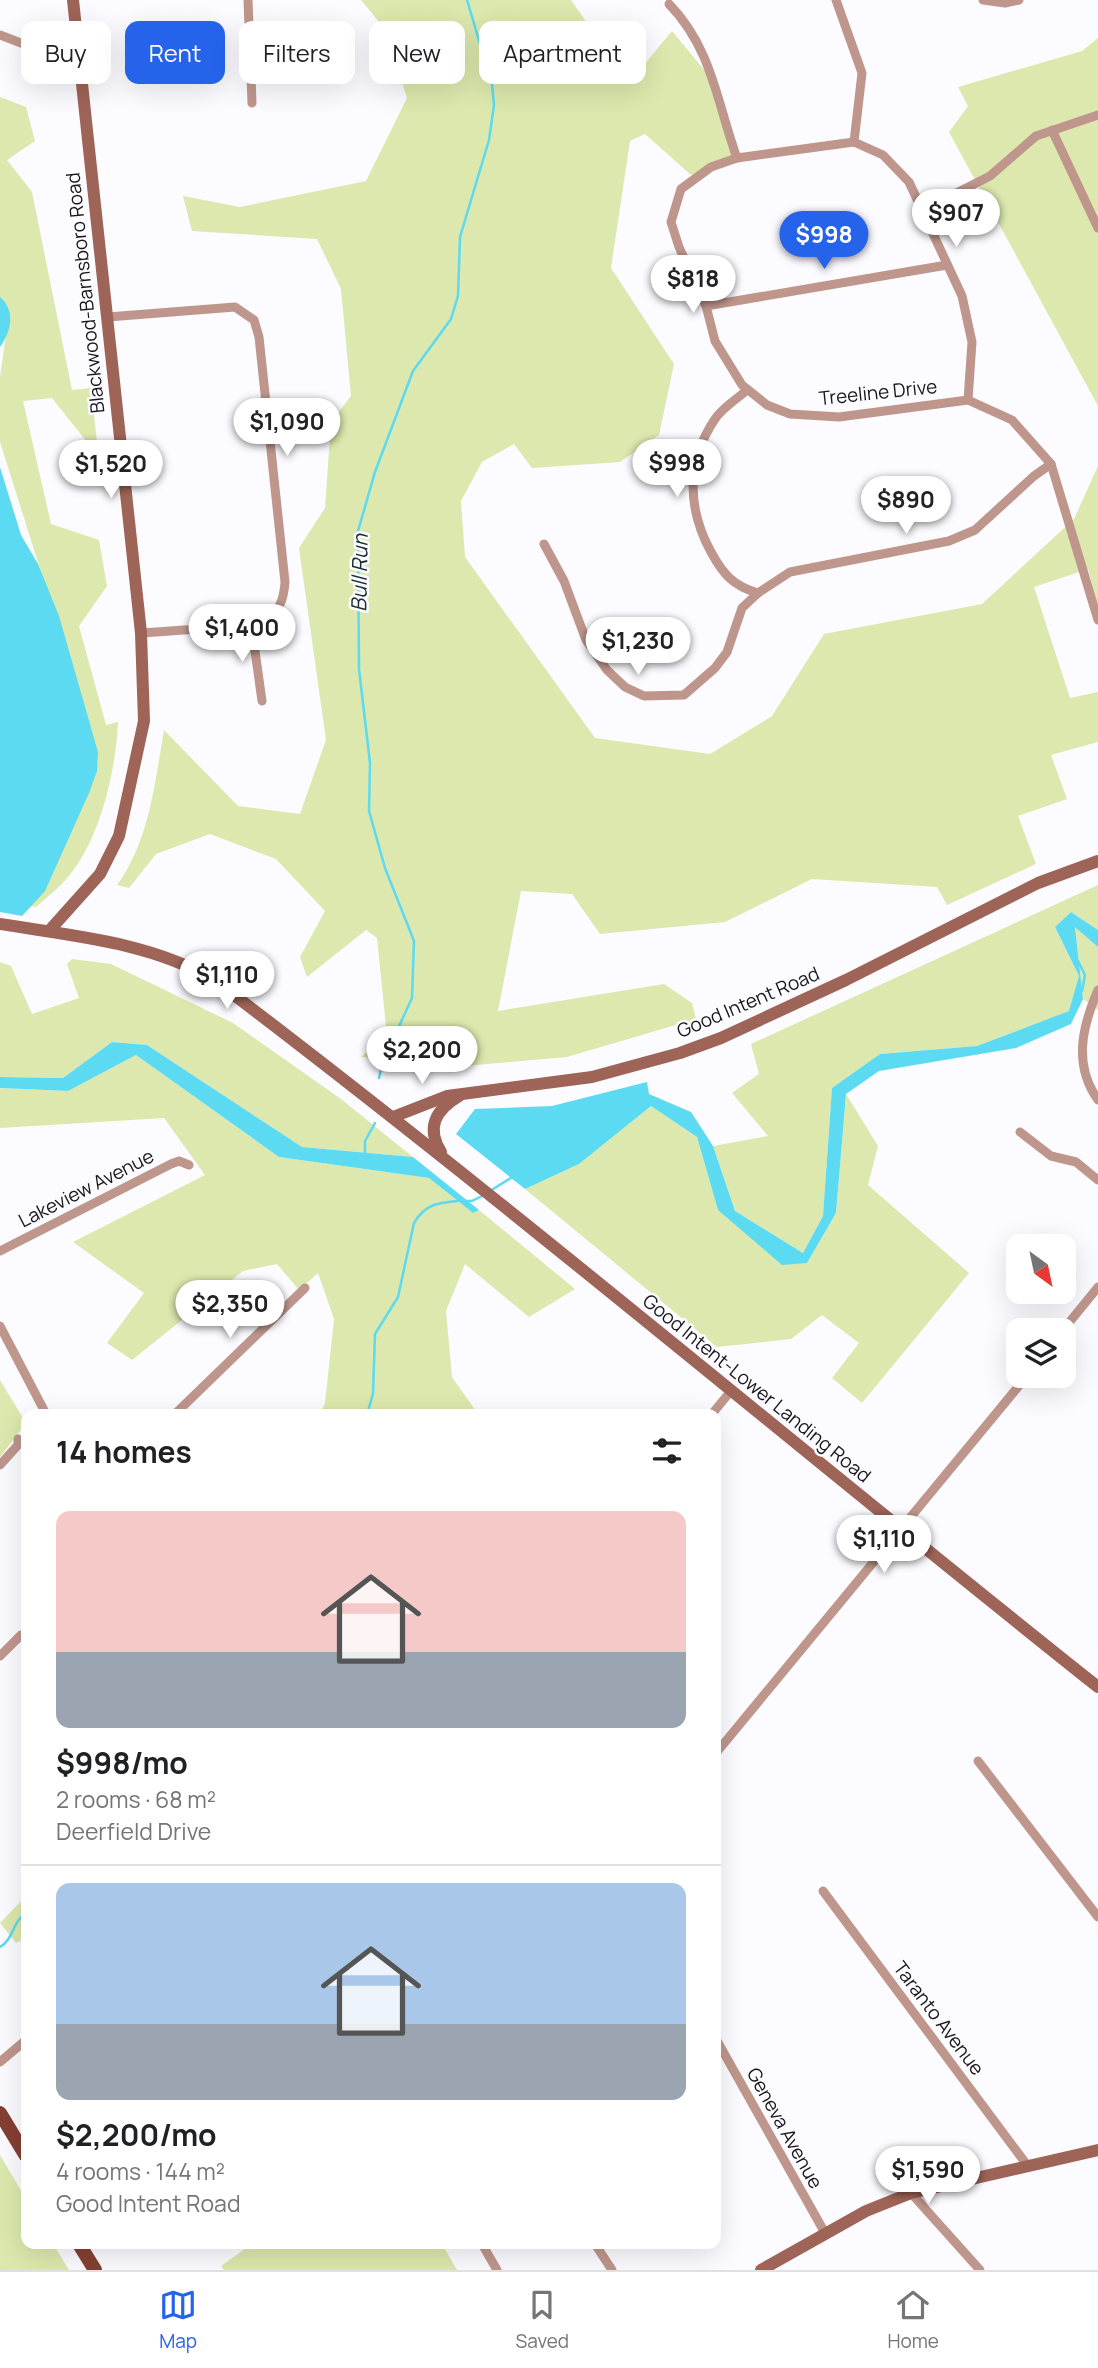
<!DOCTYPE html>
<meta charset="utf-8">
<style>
body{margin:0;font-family:Manrope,sans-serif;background:#f2f2f2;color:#202124;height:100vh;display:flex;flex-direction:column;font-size:26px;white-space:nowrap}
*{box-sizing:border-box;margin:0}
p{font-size:23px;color:#757577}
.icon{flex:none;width:38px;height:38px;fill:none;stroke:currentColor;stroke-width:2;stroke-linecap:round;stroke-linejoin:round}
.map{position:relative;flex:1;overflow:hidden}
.details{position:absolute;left:21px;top:1409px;width:700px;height:840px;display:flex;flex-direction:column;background:#fff;border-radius:14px;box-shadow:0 7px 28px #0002}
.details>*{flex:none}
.banner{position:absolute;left:21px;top:21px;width:700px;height:63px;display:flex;gap:14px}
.needle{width:46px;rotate:147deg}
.buttons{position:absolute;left:1006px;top:1234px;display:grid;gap:14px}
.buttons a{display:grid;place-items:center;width:70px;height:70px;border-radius:14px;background:#fff;box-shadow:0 7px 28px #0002;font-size:35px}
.price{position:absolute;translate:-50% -60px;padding:0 16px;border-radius:24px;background:#fff;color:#222;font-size:23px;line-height:46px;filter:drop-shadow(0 2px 4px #0008)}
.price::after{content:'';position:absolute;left:50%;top:42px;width:21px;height:16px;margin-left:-10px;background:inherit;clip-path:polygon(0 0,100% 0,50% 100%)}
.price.active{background:#2563eb;color:#fff}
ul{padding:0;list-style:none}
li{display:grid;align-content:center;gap:14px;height:371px;padding:0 35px}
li+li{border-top:2px solid #e0e0e0}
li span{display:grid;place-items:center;height:217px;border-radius:14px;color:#555}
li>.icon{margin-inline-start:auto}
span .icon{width:126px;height:126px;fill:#fffc;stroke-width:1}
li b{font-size:30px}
h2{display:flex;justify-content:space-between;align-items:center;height:84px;padding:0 35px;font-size:30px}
.pill{padding:0 24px;border-radius:14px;background:#fff;box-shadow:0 7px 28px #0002;font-size:24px;line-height:63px}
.pill.active{background:#2563eb;color:#fff}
.tabs{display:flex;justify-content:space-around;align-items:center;height:98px;border-top:2px solid #e0e0e0;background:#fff;font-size:19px;color:#757577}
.tabs a{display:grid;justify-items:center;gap:4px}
.tabs .active{color:#2563eb}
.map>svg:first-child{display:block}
</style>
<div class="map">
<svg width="1098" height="2270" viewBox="0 0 1098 2270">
<rect width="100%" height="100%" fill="#fcfbff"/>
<g fill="#dce8ad">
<path d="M 361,0 L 571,0 L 629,83 L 672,31 L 720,89 L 734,155 L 691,175 L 645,134 L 630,141 L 611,268 L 674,364 L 659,435 L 620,462 L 532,468 L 514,444 L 482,462 L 461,501 L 465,557 L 595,738 L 710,754 L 772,716 L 824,634 L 982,604 L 1074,519 L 1098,466 L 1098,605 L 1088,569 L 1034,587 L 1070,698 L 1098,692 L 1098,742 L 1051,755 L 1067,799 L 1018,816 L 1036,864 L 947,905 L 937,887 L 812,879 L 725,922 L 600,934 L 572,894 L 521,891 L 498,1011 L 664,984 L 692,1003 L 696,1019 L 567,1057 L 465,1066 L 361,1057 L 387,1036 L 377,938 L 366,930 L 307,977 L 300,957 L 325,911 L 276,859 L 210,834 L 156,854 L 129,888 L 117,885 C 149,842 155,782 164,730 L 238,806 L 300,814 L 326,740 L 299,548 L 325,508 L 331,422 L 351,396 L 341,289 L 317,239 L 192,231 L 183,196 L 240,207 L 366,181 L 407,98 L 384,28 Z"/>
<polygon points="1098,38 1098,406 949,132 968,106 958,87 1082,51"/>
<path d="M 0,97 L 26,107 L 35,141 L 7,160 L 32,192 L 72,390 L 91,388 L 97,443 L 87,442 L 52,398 L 23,401 L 51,524 L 99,540 L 107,586 L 79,626 L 106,725 L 118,722 C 116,770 100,840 68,877 C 59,888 47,897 36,907 L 28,906 L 98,752 L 0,442 L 0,377 L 9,314 L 0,309 Z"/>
<polygon points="1098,885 1098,930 1071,912 1055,927 1079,976 1070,1011 977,1046 880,1054 832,1088 823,1216 803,1253 735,1211 713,1146 768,1136 732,1093 759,1074 751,1044"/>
<polygon points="1075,926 1098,947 1098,1010 1083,999"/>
<polygon points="72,959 111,964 233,1023 341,1099 413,1157 302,1147 147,1045 112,1042 63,1078 0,1077 0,962 11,966 32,1014 79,998 67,964"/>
<polygon points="136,1055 279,1157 429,1178 473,1213 479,1210 575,1289 529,1317 465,1264 446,1311 452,1377 478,1414 320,1414 325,1403 334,1319 318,1273 299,1290 277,1264 243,1271 132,1360 107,1343 144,1293 73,1242 205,1175 164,1118 0,1128 0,1088 68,1091"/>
<polygon points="846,1094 878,1146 868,1185 969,1273 862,1403 832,1378 859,1343 822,1315 791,1339 717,1347 525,1189 579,1164 651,1106 697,1137 718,1210 807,1263 836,1213"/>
<polygon points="0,1380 26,1423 0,1457"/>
<polygon points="26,1896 26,1938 16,1943 0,1923"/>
<polygon points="0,2155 26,2199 26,2244 53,2244 69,2270 0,2270"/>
<polygon points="248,2244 442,2244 457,2270 224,2270 221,2266 249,2246"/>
</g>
<g fill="#5bdaf1">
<path d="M 0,297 C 16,311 11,332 0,347 Z"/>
<polygon points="0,467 21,535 38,564 59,616 98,752 97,771 89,793 45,891 22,916 0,912"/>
<polygon points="1071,912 1098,930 1098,947 1075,927 1083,999 1071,1024 1016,1048 879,1071 846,1094 836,1213 807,1263 782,1265 718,1210 697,1137 651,1106 579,1164 525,1189 456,1134 475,1109 552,1106 647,1082 649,1094 691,1112 713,1146 735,1211 803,1253 823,1216 832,1088 880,1054 977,1046 1069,1011 1079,976 1055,927"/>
<polygon points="112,1042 147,1045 302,1147 413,1157 479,1210 473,1213 429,1178 279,1157 136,1055 68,1091 0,1088 0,1077 63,1078"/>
</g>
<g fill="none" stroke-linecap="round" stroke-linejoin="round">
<g stroke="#5bdaf1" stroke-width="2.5">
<polyline points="1078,961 1085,975 1082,991"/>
<polyline points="379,1078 383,1061 412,998 414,941 385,868 369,811 370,763 359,669 358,531 375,472 413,371 451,319 458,296 460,237 489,140 494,105 492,84 467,0"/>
<polyline points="365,1153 365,1141 375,1123"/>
<polyline points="490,1191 514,1176"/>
<polyline points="465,1201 472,1201 484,1195"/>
<path d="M 367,1414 L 373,1394 L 375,1334 L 398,1297 L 414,1223 C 425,1204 438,1203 458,1201"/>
<path d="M 0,1947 C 14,1939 12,1922 26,1913"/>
</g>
<g stroke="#bf968c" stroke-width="9">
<polyline points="248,0 252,103"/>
<polyline points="836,0 862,73 854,142"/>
<polyline points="983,0 1005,3 1019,0"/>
<path d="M 669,4 C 712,48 717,103 737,158"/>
<polyline points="0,35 52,55 79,54"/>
<polyline points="1052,130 1098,228"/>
<polyline points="923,210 990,176 1036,136 1098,115"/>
<polyline points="706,306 947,265"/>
<path d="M 108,317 L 235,307 L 254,320 L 259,337 L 285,582 C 284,594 282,608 270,616 C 250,629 169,630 141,633"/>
<path d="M 747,390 C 737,399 722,408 715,419 C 686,462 687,508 711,552 C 723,574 733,586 758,593"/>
<polyline points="968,400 972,342 962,296 909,182 883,155 854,142 737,158 711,167 681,189 671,222 679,247 706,306 715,341 742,385 767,405 790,414 839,417 968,400 1012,420 1051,464 1098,620"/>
<polyline points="544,544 564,581 586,640 607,670 625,687 644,696 684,695 715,668 727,652 742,608 758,593 790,572 949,541 975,530 1034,476 1051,464"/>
<polyline points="251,622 262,701"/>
<path d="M 1098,990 C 1082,1027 1073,1065 1098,1100"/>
<polyline points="1020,1132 1051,1156 1076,1162 1098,1180"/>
<polyline points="0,1251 171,1164 179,1161 189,1165"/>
<polyline points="0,1326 46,1414"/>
<polyline points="1063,1330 1098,1287"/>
<polyline points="175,1414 305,1288"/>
<polyline points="712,1414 730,1392"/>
<polyline points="0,1465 18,1445 18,1439"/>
<polyline points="0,1656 21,1635"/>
<polyline points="716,1753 1027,1376"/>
<polyline points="978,1761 1098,1917"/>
<polyline points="823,1891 1027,2165"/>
<polyline points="716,2039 825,2233"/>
<polyline points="0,2062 26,2040"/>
<polyline points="911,2193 980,2270"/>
<polyline points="482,2244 497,2270"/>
<polyline points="595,2244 612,2270"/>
</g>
<g stroke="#9e6457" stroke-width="12">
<path d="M 0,924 C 73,936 148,942 213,979 C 514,1207 802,1452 1098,1687"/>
<polyline points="49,931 100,874 119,836 144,721 141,633 73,0"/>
<polyline points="393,1117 447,1096 592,1077 680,1053 721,1038 846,980 1038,883 1098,861"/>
<path d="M 441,1152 C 426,1128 435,1110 459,1096"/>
<polyline points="761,2270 866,2211 911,2193 1098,2150"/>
</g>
<g stroke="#854032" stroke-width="14">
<polyline points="0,2113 26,2156"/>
<polyline points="79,2244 95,2270"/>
</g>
</g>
<g text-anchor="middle" stroke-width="5" stroke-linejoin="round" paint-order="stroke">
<g font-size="19" fill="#18171a" stroke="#fcfbff">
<text transform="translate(85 293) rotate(-96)" y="7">Blackwood-Barnsboro Road</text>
<text transform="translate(878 392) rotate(-6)" y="7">Treeline Drive</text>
<text transform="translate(748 1002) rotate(-23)" y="7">Good Intent Road</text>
<text transform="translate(86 1188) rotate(-27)" y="7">Lakeview Avenue</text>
<text transform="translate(757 1388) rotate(39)" y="7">Good Intent-Lower Landing Road</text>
<text transform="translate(939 2018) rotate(53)" y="7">Taranto Avenue</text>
<text transform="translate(785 2128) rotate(61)" y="7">Geneva Avenue</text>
</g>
<g font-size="21" font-style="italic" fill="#172d32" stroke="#fcfbff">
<text transform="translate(360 573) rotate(-89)" y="7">Bull Run</text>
</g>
</g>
</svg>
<div class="buttons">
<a><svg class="needle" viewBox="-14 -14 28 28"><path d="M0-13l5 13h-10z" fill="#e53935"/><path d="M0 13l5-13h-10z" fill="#757577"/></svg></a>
<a><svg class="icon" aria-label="layers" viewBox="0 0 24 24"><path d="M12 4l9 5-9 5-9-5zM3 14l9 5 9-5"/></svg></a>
</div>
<b class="price" style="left:956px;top:249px">$907</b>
<b class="price active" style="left:824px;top:271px">$998</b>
<b class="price" style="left:693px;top:315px">$818</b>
<b class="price" style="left:287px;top:458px">$1,090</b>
<b class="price" style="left:677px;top:499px">$998</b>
<b class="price" style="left:111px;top:500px">$1,520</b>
<b class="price" style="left:906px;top:536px">$890</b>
<b class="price" style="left:242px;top:664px">$1,400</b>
<b class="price" style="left:638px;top:677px">$1,230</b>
<b class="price" style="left:227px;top:1011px">$1,110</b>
<b class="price" style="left:422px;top:1086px">$2,200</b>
<b class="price" style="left:230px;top:1340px">$2,350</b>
<b class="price" style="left:884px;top:1575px">$1,110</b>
<b class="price" style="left:928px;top:2206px">$1,590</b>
<div class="banner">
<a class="pill">Buy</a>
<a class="pill active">Rent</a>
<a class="pill">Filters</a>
<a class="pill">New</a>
<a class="pill">Apartment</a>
</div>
<section class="details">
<h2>14 homes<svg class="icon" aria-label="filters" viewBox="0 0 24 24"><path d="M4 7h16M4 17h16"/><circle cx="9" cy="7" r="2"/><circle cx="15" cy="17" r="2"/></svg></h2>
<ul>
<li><span style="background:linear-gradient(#f6c9c9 65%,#9aa5b1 0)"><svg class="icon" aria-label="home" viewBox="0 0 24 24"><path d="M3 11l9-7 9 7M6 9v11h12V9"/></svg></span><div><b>$998/mo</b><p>2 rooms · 68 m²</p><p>Deerfield Drive</p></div></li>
<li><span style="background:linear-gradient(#a9c7e8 65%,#9aa5b1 0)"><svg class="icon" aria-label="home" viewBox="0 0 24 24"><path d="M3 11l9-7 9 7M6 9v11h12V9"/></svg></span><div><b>$2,200/mo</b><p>4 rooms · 144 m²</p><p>Good Intent Road</p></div></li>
</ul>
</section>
</div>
<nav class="tabs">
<a class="active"><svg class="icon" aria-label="map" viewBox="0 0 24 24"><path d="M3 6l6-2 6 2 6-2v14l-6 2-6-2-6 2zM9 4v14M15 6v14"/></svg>Map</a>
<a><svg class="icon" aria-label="saved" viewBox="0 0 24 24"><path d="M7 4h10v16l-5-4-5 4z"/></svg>Saved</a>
<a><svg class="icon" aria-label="home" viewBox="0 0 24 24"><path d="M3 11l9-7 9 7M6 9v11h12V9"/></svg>Home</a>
</nav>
